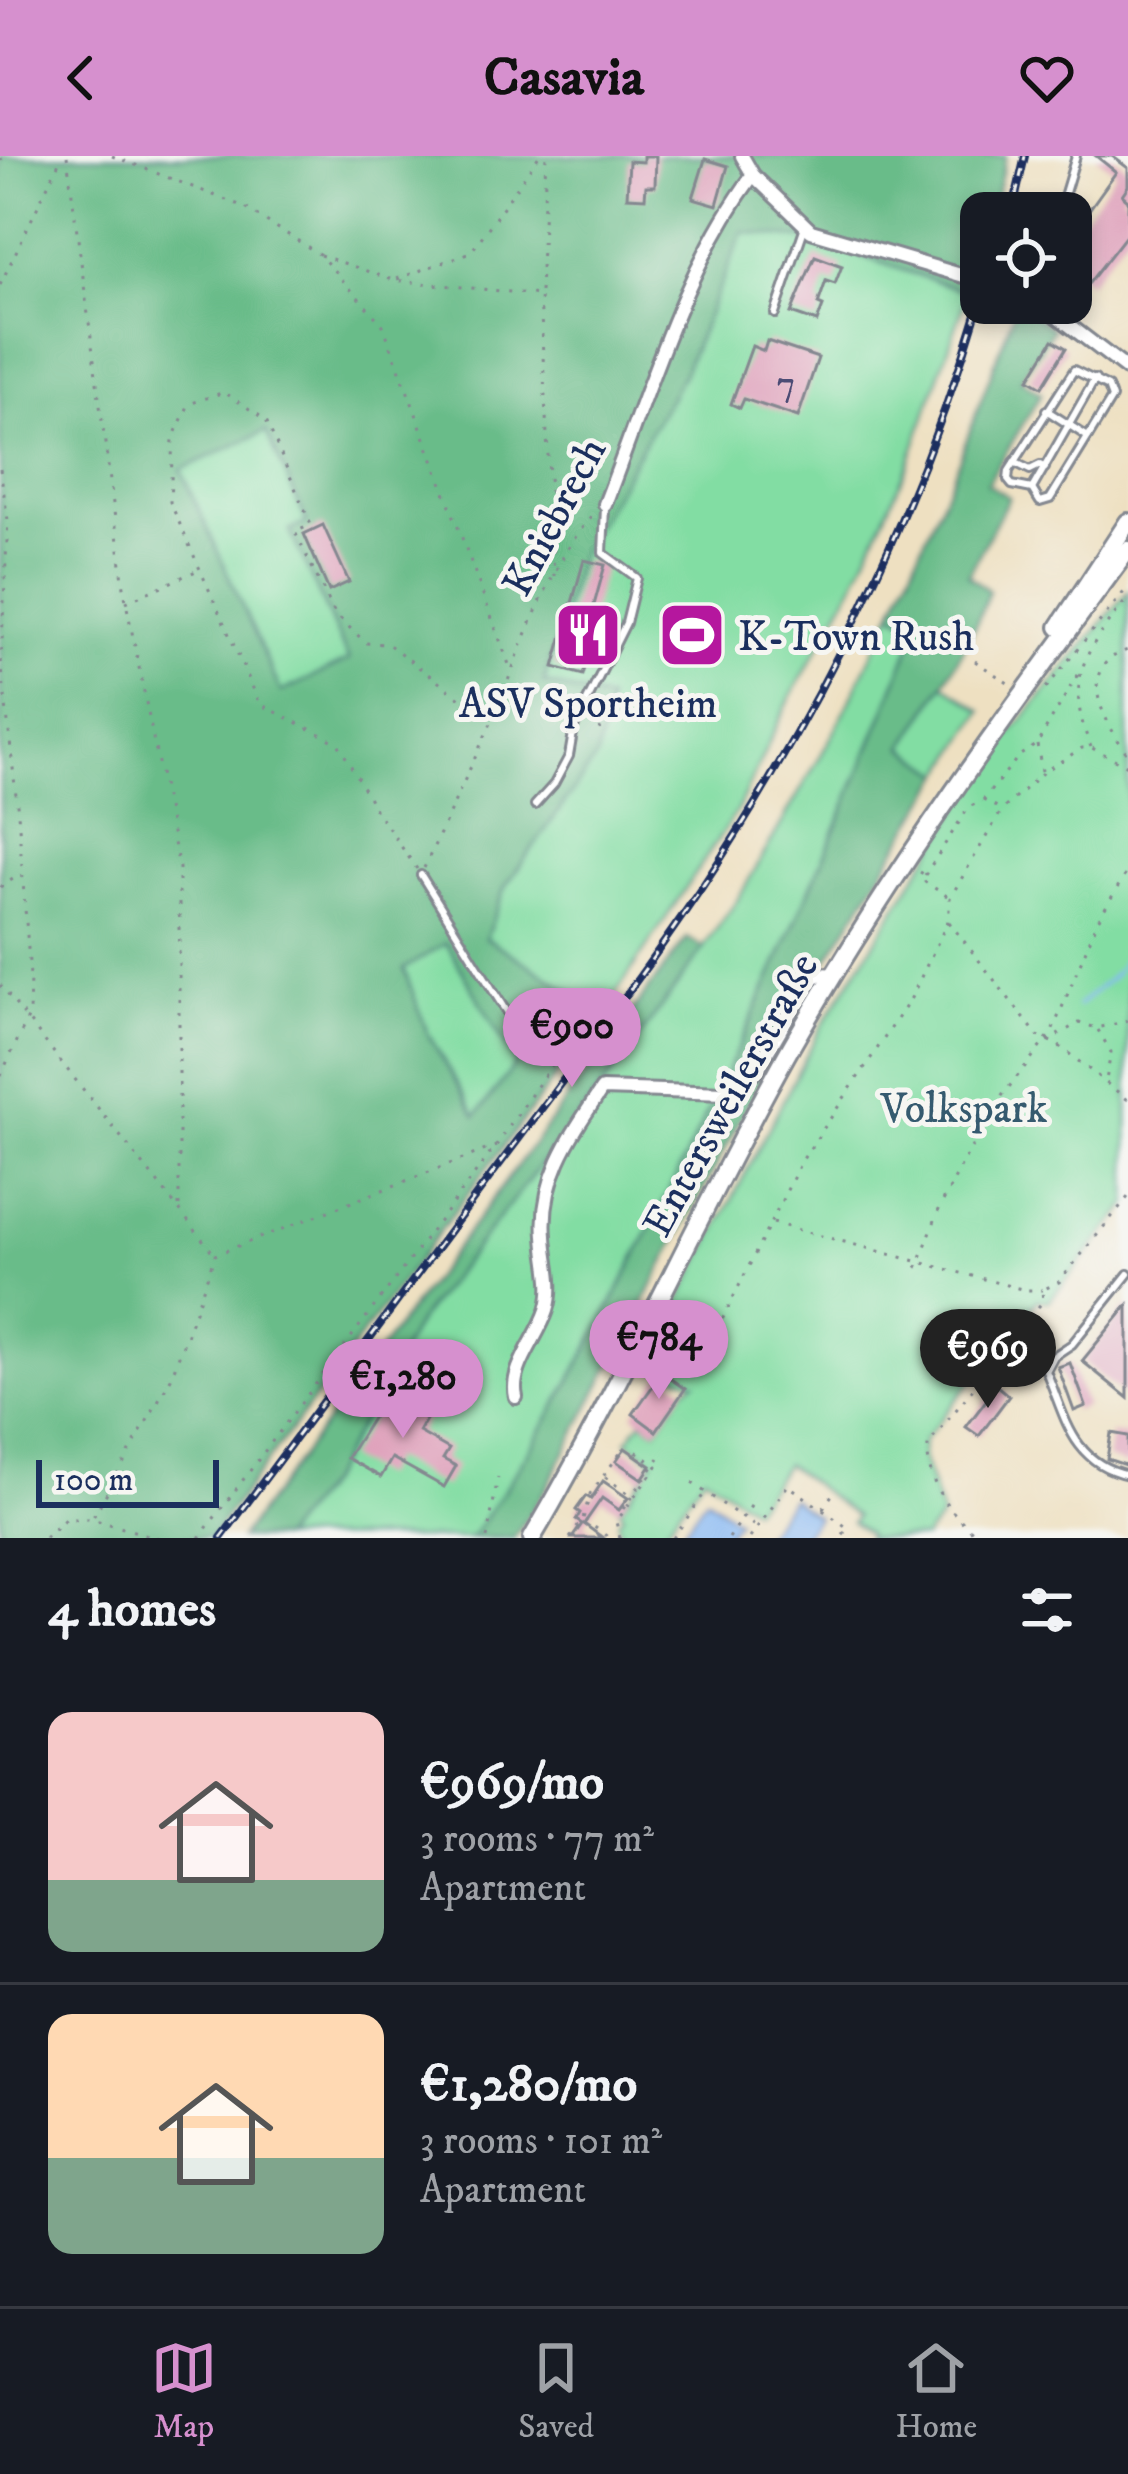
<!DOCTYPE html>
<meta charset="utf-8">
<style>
body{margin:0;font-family:"IM FELL DW Pica",serif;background:#242831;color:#f1f3f6;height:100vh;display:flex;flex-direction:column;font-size:45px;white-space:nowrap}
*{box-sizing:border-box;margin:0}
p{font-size:39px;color:#9ea1a6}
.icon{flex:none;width:66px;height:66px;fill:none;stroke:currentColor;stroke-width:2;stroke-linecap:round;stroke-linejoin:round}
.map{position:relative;height:1382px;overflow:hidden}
.details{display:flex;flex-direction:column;background:#171b24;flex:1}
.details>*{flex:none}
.fabs{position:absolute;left:960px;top:36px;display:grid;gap:24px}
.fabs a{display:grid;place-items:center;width:132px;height:132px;border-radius:24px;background:#171b24;box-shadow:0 6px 18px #0003;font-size:60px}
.scale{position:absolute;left:36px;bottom:30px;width:183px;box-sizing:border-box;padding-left:12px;border:6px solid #1b2f5e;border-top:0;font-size:33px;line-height:42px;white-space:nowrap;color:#1b2f5e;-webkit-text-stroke:9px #f6f6f2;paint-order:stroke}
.price{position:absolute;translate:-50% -102px;padding:0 27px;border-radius:42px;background:#d690ce;color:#111;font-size:39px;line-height:78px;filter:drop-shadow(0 3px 6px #0008)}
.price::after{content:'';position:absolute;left:50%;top:72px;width:36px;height:27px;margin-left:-18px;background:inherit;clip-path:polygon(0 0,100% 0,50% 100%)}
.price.current{background:#222;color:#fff}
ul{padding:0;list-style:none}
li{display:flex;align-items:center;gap:36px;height:300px;padding:0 48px}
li+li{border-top:3px solid #363941}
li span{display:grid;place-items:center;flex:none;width:336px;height:240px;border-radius:24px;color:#555}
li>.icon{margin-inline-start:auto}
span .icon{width:144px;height:144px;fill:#fffc;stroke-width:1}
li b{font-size:51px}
h2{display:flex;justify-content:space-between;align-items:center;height:144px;padding:0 48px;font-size:51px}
header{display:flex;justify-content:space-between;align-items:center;height:156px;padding:0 48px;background:#d690ce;color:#111;font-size:54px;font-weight:700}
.tab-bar{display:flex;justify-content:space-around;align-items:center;height:168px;border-top:3px solid #363941;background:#171b24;font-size:33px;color:#9ea1a6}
.tab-bar a{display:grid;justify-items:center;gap:6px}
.tab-bar .current{color:#d690ce}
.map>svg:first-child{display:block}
</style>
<header><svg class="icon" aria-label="back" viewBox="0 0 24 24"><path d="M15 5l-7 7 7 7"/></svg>Casavia<svg class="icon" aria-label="heart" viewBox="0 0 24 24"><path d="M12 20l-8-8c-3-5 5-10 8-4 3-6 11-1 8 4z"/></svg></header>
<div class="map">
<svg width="1128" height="1382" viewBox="0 0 1128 1382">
<rect width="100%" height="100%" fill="#f6f6f2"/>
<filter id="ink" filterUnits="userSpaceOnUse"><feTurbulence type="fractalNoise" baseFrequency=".00833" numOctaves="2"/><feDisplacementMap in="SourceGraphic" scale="24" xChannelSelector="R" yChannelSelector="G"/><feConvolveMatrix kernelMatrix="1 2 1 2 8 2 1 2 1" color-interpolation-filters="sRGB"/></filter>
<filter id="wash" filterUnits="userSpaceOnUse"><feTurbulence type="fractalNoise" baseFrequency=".004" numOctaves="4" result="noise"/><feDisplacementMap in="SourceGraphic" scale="48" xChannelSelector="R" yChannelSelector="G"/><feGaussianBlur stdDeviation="2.7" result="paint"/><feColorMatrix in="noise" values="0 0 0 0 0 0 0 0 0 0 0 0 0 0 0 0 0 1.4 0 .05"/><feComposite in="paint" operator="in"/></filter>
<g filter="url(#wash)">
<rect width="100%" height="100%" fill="#eee0c1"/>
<g fill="#82dda3" stroke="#4e8680" stroke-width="3">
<polygon points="743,75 814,84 968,136 909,307 853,430 786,550 738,653 604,856 486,782 505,731 597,601 543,527 580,398 682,220"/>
<polygon points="266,275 307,367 290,375 349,505 281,536 180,314"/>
<polygon points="1128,436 1128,1049 1049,1145 1037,1144 923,1285 922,1301 942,1360 924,1382 867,1382 868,1378 852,1366 856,1360 786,1308 753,1353 704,1319 659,1382 622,1382 618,1366 623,1359 619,1354 654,1305 627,1285 642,1265 656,1274 685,1233 696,1226 646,1210 820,873 988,605"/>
<path d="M 892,457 L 918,471 C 846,657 765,840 677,1019 C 615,1144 552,1269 471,1382 L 281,1382 L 327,1327 L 420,1162 L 620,908 L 738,743 L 836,573 Z"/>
<polygon points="944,528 982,555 943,618 904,591"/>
<polygon points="447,786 516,908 476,960 428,878 403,812"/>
</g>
<g fill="#69bc89" stroke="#427674" stroke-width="3" fill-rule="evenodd">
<path d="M 0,0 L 1006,0 L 992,57 L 981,57 L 981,94 L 968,136 L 814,84 L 743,76 L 682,220 L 580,398 L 544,527 L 608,544 L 597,601 L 505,731 L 486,782 L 604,856 L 210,1382 L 0,1382 ZM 266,275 L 307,366 L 290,375 L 349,504 L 281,536 L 181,314 ZM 446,787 L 516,908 L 476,960 L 428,878 L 404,813 Z"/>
<path d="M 1017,147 L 1053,173 L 1021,224 L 1041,238 L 987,328 L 1009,341 L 968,419 L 989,435 C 970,491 935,541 904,591 L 943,618 L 806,838 L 548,1329 L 514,1382 L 471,1382 C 551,1271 614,1147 674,1024 C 764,844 845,659 918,471 L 892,457 L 954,318 Z"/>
<polygon points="687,782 704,792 620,908 420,1162 327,1327 281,1382 240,1382"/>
</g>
<g fill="#87b8f3" stroke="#5174a8" stroke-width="3">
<polygon points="706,1342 737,1364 724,1382 678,1382"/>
<polygon points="791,1342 817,1361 802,1382 762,1382"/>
</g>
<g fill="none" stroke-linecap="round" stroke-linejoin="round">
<polyline stroke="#87b8f3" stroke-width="3" points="1078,850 1115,818 1128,798"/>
</g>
<g id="blocks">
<g fill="#dfa1bb">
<polygon points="643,0 656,0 655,30 646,30 645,42 627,41 629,5 643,6"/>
<polygon points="1096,0 1112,0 1128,12 1128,30 1122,39 1128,44 1128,77 1089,127 1071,113 1071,79 1116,16"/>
<polygon points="705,3 728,10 717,49 693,42"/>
<polygon points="815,100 842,110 835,128 826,125 818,148 823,150 817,166 791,157"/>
<polygon points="1053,184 1066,192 1042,231 1029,223"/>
<polygon points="767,185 818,202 798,261 744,243 740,252 731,248 752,190 764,195"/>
<polygon points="323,369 349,426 329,435 304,378"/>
<polygon points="584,404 605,409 591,460 599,462 583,519 554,511"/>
<polygon points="1128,1149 1128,1242 1082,1205"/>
<polygon points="1070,1207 1086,1250 1074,1255 1058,1211"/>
<polygon points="662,1217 685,1233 656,1275 633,1258"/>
<polygon points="997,1230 1009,1240 979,1280 966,1271"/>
<polygon points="420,1232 438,1242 419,1276 449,1293 443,1303 456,1310 444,1331 392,1302 381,1321 347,1302 386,1240 408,1253"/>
<polygon points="1111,1277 1128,1280 1128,1310 1107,1303"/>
<polygon points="625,1292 651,1310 642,1323 616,1305"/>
<polygon points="603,1325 628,1342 619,1354 602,1342 584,1368 603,1382 572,1382 582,1368 576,1364 580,1357 576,1354 586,1340 591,1343"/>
</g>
</g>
</g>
<g filter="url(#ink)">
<use href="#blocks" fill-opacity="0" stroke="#848890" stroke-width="3"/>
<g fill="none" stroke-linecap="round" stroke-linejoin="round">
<g stroke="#848890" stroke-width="12">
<g id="lane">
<polyline points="1059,57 1076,0"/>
<polyline points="775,158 804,73"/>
<polygon points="1074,214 1108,231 1112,242 1050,343 1040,346 1032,333 1012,329 1008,324 1009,315"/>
<polyline points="1046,254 1088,281"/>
<polyline points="1014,306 1030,314 1040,309 1045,312"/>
<polyline points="1032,333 1095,223"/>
<polyline points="535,649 554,628 569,600 574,571 626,467 637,422 603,397 605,351"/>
<polyline points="421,719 507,857 558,900"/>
<path d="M 1128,1118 L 1072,1188 L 1054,1200 L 1046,1215 C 1066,1262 1072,1307 1128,1319"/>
</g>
</g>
<g stroke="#848890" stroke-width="18">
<g id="street">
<polyline points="742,0 753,19 811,75 981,125"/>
<polyline points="1040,147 1128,214"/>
<path d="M 605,348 C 648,238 682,115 753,19"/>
<path d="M 516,1241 C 509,1213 538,1182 547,1154 C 555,1129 546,1105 545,1080 C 540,1022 571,979 602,933 L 725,937 L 757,914 L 809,824 L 821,818 L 834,819"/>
</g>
</g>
<g stroke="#848890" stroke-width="22">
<g id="secondary">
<polyline points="1059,471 1128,366"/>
<path d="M 532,1382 C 626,1223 700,1052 791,891 C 891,716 1008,556 1128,394"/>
</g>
</g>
<g stroke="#848890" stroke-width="3" stroke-dasharray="3 9" stroke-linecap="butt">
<polyline points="67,0 126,446 179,712 179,1053"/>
<polyline points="112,0 242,50 319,98 383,169 511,514"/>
<polyline points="0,4 10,0"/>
<polyline points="320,99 393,124 540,139 554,420"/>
<polyline points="397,123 471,96 539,0"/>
<polyline points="0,129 62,0"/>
<polyline points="540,136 546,0"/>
<polyline points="0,313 8,364 1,504 18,657 30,820 29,860 0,921"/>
<polyline points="126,446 198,414"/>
<polyline points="975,505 1008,527 1011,533"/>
<polyline points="1046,532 1128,431"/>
<polyline points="595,551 593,568 607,577"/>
<polyline points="558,557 569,563"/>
<polyline points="1037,589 1042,615"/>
<path d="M 1091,591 C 1062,523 1087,492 1128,442"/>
<path d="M 1126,596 C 1104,564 1073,511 1128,494"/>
<polyline points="983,644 1001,653"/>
<polyline points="424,712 498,552"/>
<path d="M 417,713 L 375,653 L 338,587 L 260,548 L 170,346 L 173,282 L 189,248 L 224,236 L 266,264 L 311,369 L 295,376 L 335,458 L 366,487 L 388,488 L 460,542 L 498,551 C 519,496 554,398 595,357"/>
<polyline points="920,716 925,719 925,726 950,742"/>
<polyline points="925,719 969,651 983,644 1019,600 1037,588 1081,513"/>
<polyline points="0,731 21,718"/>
<polyline points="949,766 1038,880 1058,889 1128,944"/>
<polyline points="0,829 215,1099"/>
<polyline points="1098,874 1111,896 1105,930"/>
<polyline points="1047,885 1079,867 1097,872 1128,865"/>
<polyline points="773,1067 1025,1134 1042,1134"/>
<polyline points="917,1112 940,1051 968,997 1002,940 1052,876 1098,764 1128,714"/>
<polyline points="644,1202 699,1210 801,1006 910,844 948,765 950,742 1002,654 1042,617 1082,592 1092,592 1128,610"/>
<polyline points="605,1321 631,1340"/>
<polyline points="692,1327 756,1371"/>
<polyline points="823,1352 834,1336"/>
<polyline points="623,1353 659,1302"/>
<polyline points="585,1364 609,1382"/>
<polyline points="45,1382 65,1363 90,1363"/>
<polyline points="158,1382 92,1363 171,1222 215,1099 496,990"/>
<polyline points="199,1382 496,990 553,907"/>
<polyline points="487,1382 498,1321"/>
<polyline points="570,1382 583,1363 590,1338 624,1292"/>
<polyline points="620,1382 616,1366 657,1310 634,1294"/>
<polyline points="673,1382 704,1338"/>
<polyline points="729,1382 753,1347"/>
<polyline points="750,1382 788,1329 848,1372 840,1382"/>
<path d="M 981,1382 C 951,1358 926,1330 928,1289 L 1043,1145 L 1042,1134 L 1059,1126 L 1128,1041"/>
</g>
<use href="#lane" stroke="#fff" stroke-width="6"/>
<use href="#street" stroke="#fff" stroke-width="12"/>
<use href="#secondary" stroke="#fff" stroke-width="16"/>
<g stroke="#1b2f5e" stroke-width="8">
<g id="rail">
<polyline points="1012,57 1025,0"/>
<path d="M 221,1382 C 310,1263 398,1144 487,1025 C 560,928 634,832 702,731 C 822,551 920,350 981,142"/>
</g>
</g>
<use href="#rail" stroke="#f6f6f2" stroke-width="3" stroke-dasharray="9" stroke-linecap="butt"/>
</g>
</g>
<defs>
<g id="restaurant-square" transform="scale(3.45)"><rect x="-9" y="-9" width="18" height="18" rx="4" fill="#b5179e" stroke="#f6f6f2"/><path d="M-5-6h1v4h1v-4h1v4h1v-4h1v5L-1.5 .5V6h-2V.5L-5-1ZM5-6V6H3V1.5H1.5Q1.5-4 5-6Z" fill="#fff"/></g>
<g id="stadium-square" transform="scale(3.45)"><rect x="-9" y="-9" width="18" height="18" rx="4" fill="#b5179e" stroke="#f6f6f2"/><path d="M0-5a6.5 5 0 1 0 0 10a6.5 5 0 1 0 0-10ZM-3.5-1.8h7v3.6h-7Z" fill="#fff"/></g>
</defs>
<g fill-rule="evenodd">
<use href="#restaurant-square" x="588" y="479"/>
<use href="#stadium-square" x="692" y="479"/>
</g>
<g text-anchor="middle" stroke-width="10" stroke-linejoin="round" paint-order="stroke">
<g font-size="36" fill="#4c4c75">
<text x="786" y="239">7</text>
</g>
<g font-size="42" fill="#1b2f5e" stroke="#f6f6f2">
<text transform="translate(553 360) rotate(-62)" y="15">Kniebrech</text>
<text transform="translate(729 938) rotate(-61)" y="15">Entersweilerstraße</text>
</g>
<g font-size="42" fill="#1b2f5e" stroke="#f6f6f2" text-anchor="start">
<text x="738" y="494">K-Town Rush</text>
<text x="588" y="561" text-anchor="middle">ASV Sportheim</text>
</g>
<g font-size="42" fill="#355a6f" stroke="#f6f6f2">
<text x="964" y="966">Volkspark</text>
</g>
</g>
</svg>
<div class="fabs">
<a><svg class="icon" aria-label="locate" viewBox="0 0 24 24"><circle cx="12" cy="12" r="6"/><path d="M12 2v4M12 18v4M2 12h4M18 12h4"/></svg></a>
</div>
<div class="scale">100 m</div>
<b class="price" style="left:572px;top:934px">€900</b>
<b class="price" style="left:659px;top:1246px">€784</b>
<b class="price current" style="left:988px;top:1255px">€969</b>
<b class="price" style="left:403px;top:1285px">€1,280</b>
</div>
<section class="details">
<h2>4 homes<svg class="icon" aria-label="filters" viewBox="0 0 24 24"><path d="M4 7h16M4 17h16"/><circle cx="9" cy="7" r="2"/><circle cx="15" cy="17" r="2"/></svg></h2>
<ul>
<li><span style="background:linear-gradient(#f6c9c9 70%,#7fa58c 0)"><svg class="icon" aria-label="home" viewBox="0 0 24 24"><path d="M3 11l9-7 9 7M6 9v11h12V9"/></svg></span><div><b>€969/mo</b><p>3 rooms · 77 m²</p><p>Apartment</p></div></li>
<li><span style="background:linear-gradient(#ffd9b3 60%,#7fa58c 0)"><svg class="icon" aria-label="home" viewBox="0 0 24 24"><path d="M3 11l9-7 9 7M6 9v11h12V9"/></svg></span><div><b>€1,280/mo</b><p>3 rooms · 101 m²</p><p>Apartment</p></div></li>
</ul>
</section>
<nav class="tab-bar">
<a class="current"><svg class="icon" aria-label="map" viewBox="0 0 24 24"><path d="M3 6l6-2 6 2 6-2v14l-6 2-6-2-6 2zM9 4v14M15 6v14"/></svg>Map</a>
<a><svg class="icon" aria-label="saved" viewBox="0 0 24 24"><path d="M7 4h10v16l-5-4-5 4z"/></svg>Saved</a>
<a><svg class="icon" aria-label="home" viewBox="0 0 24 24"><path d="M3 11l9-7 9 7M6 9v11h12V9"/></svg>Home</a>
</nav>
